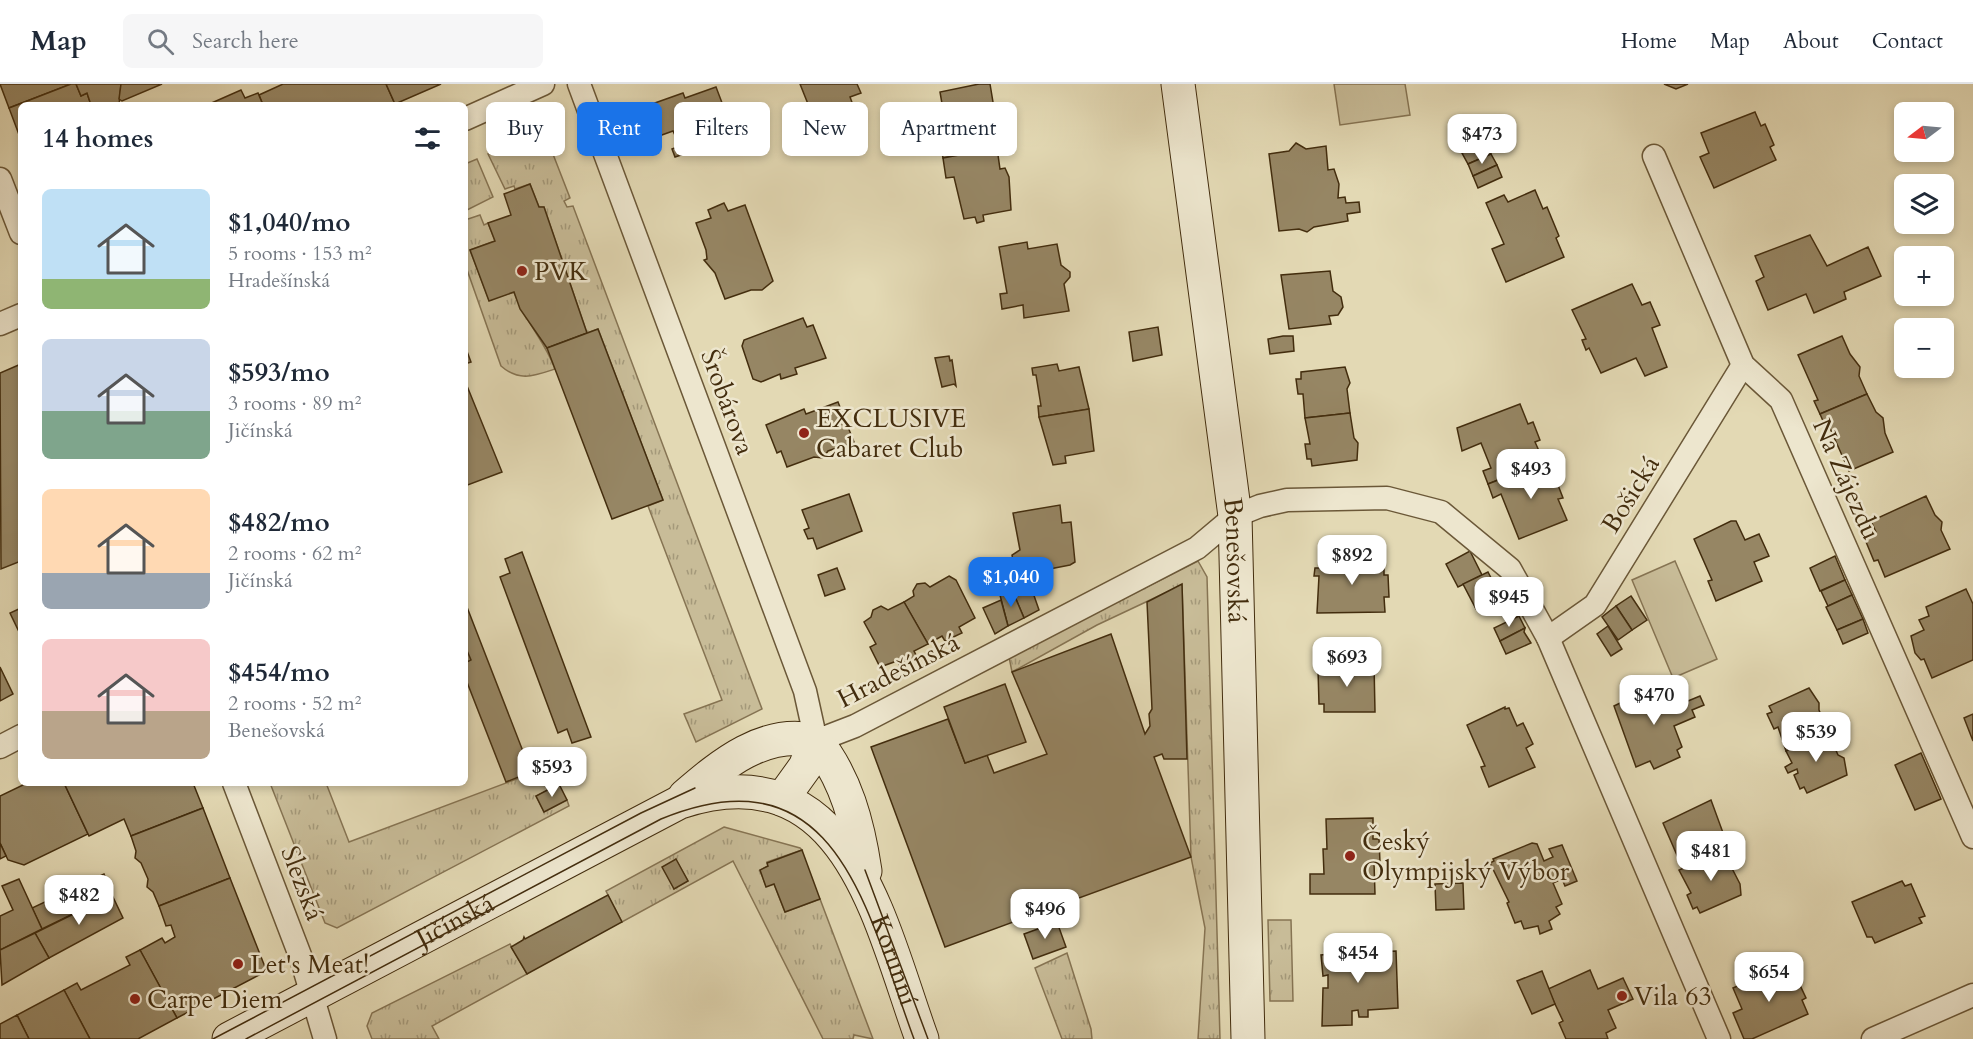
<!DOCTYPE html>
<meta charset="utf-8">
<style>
body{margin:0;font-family:Cardo,serif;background:#f6f6f7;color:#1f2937;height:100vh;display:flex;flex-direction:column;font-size:22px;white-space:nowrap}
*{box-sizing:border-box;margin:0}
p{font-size:20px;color:#747a83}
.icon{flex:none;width:33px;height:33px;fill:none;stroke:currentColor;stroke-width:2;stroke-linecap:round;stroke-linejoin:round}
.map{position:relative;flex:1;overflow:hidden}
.sheet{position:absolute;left:18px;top:18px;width:450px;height:684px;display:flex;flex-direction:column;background:#fff;border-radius:9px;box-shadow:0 3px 9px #0003}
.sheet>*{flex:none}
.top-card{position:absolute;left:486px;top:18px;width:570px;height:54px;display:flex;gap:12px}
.needle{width:39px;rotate:254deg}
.buttons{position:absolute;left:1894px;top:18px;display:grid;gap:12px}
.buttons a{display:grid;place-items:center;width:60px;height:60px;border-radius:9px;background:#fff;box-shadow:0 3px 9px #0003;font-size:30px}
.price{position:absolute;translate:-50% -51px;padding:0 14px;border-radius:12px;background:#fff;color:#222;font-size:20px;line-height:39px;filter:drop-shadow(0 2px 3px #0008)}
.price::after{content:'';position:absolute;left:50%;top:36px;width:18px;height:14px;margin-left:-9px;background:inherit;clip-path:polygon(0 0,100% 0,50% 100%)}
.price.active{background:#1a73e8;color:#fff}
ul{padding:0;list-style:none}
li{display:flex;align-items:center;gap:18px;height:150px;padding:0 24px}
li span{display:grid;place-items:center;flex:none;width:168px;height:120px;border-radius:9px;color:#555}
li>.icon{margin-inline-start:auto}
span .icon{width:72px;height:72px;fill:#fffc;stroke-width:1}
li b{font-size:26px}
h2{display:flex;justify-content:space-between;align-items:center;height:72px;padding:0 24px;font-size:26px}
.pill{padding:0 21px;border-radius:9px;background:#fff;box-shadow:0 3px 9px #0003;font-size:21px;line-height:54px}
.pill.active{background:#1a73e8;color:#fff}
header{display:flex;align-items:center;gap:36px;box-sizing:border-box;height:84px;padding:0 30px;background:#fff;border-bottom:2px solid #e0e1e3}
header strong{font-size:28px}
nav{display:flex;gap:33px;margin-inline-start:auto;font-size:21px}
.search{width:420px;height:54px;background:#f6f6f7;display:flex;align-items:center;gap:15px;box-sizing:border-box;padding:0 21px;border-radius:9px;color:#747a83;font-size:22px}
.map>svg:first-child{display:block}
</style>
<header>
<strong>Map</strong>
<div class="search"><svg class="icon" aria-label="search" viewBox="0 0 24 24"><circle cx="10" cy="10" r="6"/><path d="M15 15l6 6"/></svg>Search here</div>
<nav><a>Home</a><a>Map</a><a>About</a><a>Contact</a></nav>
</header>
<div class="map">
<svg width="1973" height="955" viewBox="0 0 1973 955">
<defs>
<pattern id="grass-tufts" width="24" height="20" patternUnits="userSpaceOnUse" patternTransform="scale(1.5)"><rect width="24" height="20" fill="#c8bc98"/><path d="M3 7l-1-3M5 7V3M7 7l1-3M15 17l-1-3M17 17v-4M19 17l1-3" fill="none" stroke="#a4997a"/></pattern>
</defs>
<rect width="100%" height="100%" fill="#e3d9b4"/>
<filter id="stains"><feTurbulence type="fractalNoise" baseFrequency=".00333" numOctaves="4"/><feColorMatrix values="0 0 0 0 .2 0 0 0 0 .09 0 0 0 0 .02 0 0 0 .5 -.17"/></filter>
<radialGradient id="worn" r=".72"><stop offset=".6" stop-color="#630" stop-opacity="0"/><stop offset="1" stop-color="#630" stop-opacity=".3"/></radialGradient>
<g fill="url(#grass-tufts)" stroke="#867453" stroke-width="1.5" fill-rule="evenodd">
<polygon points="544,47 570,114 564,117 567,123 573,122 762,625 696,658 684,630 722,616 648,422 663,416 598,245 587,249 544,123 539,123 530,100 515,105 514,102 505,105 488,70"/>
<polygon points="477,75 493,113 465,127 465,80"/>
<path d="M 480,131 L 484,141 L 488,139 L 495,157 L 470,166 L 489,216 L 514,208 C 524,236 545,257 555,285 C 534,292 519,298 501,282 L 465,180 L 465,136 Z"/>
<polygon points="1198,477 1207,493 1220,955 1198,955 1205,844 1191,773 1182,501 1097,541 1012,588 1009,573"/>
<polygon points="546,684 559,700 536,712 544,728 567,716 569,722 337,844 325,839 270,699 326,699 349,758"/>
<path d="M 724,743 L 800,764 L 802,766 L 767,778 L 768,782 L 760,786 L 766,802 L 774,800 L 785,828 L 820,815 L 873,955 L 854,951 L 853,955 L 823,955 L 733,777 L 622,838 L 606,807 ZM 676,776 L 688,797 L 674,805 Z"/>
<polygon points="1268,836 1291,836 1293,917 1270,917"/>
<polygon points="510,860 527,890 432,942 439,955 372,955 367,942 372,929"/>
<polygon points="1067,869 1091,945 1092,955 1062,955 1035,884"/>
</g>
<g fill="#c8bc98" stroke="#867453" stroke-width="1.5">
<polygon points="1334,0 1405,0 1410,31 1340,41"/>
<polygon points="1675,477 1717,575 1673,594 1632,496"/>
</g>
<g fill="#968664" stroke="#432d0e" stroke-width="1.5">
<polygon points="0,0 71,0 9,24"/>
<polygon points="71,0 76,0 81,12 87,9 91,21 21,21 21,56 9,24"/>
<polygon points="76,0 121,0 119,21 91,21 87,9 81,12"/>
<polygon points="121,0 162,0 122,17 119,15"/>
<polygon points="283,0 386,0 395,20 263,21 259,11"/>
<polygon points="386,0 441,0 395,20"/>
<polygon points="800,0 857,0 861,9 850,13 853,21 814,35"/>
<polygon points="979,0 990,0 993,18 999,29 997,42 993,43 997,64 943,74 937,45 946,43 940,8"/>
<polygon points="1664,0 1688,0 1676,5"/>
<polygon points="716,3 735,53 675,73 672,65 680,62 673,47 659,52 650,27 654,25 652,20 683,9 685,14"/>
<polygon points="241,6 245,14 258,9 263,21 207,21"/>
<polygon points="1755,28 1761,42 1765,40 1774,61 1770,63 1776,76 1714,104 1700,73 1709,69 1701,49"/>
<polygon points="1486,58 1491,70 1468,80 1462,69"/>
<polygon points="1296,59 1306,65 1326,62 1328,86 1334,85 1339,100 1338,114 1345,113 1346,119 1359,118 1360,128 1347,130 1348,137 1314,143 1307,148 1299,145 1279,147 1269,70 1289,67"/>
<polygon points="997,64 1000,85 1005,84 1009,93 1011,126 983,131 984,137 977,139 975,133 964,135 954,93 946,94 943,74"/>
<polygon points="1491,70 1497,81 1473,92 1468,80"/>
<polygon points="1497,81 1502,93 1478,104 1473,92"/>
<polygon points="530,100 539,123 544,123 587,249 547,264 520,225 514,208 489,217 470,166 495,157 488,139 511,131 504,110"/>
<polygon points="1535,106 1543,125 1547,123 1559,152 1556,154 1564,173 1506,198 1492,165 1504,160 1486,119 1504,111 1508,118"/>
<polygon points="724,119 728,127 745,121 773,197 762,206 751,206 725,215 715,189 704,176 707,175 706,166 696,139 711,134 708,126"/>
<polygon points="1810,151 1827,182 1868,163 1881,192 1844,208 1846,215 1814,229 1806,210 1768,226 1756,197 1764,193 1755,172"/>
<polygon points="1027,158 1028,165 1057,160 1061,181 1070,188 1070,193 1064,200 1069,227 1024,234 1023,221 1002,225 1000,210 1007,209 999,163"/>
<polygon points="1330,187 1333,207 1341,213 1343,223 1338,231 1329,232 1331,240 1289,245 1281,191"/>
<polygon points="1632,200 1642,221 1650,218 1660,241 1652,244 1667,283 1645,292 1636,274 1601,289 1589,264 1586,266 1582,256 1586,255 1572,226"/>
<polygon points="803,234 807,243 813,241 826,274 795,284 797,290 781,295 780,290 761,298 753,295 742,262 744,256"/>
<polygon points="1158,243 1162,271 1133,277 1129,248"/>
<polygon points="598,245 663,416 612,435 547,264"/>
<polygon points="1283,252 1293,252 1294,267 1270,270 1268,255"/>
<polygon points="1842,252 1850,270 1860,283 1859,292 1867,310 1820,330 1814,317 1818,316 1798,271"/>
<polygon points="465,262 471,278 465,280"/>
<polygon points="949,272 950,277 952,276 956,302 954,300 942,303 935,274"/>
<polygon points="21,280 21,477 1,485 0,289"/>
<polygon points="1057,280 1059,287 1079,283 1089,325 1039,333 1038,322 1041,322 1036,291 1033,291 1032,284"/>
<polygon points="1345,283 1350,299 1347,305 1350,329 1305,334 1303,310 1298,310 1296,295 1301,295 1301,288"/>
<polygon points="465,297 502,388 465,402"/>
<polygon points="1867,310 1876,328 1883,334 1885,349 1893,368 1849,387 1829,342 1826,344 1820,330"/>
<polygon points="838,318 854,358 828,367 823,374 814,373 787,383 781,367 777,369 766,341 804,325 806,330"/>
<polygon points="1520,320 1528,340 1533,338 1540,356 1535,358 1544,378 1488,400 1483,387 1491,384 1481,359 1462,367 1457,344"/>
<polygon points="1089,325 1094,367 1065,372 1066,379 1053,381 1039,333"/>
<polygon points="1350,329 1354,354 1358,359 1357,376 1312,382 1311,375 1307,375 1305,360 1310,360 1305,334"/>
<polygon points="1544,378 1551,398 1556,396 1563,414 1558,415 1567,436 1519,455 1501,410 1493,414 1488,400"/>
<polygon points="849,410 862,447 817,465 813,454 808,455 804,446 809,444 802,426"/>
<polygon points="1926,412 1935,431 1942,438 1941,446 1950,465 1885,493 1878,476 1874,477 1864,453 1876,448 1871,437"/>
<polygon points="1060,421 1062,439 1071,438 1075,478 1070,481 1019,491 1015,488 1012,471 1020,466 1013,429"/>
<polygon points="1731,437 1736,437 1745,456 1759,450 1769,472 1754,478 1762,497 1716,517 1708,497 1712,496 1694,455"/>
<polygon points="1470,467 1482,491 1458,503 1446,480"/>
<polygon points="522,468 591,653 572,659 567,645 558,649 500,493 510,489 505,475"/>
<polygon points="1835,472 1845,496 1820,507 1810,484"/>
<polygon points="1360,474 1360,476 1384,476 1384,491 1388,491 1389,513 1384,513 1385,528 1317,529 1319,492 1314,492 1315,484 1325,484 1325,475"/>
<polygon points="837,484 845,505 825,512 818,491"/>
<polygon points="1488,488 1501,513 1476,525 1463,500"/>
<polygon points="949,492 956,496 975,534 959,543 962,549 945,557 942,552 928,560 904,518 914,512 913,507 917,500 925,499 930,503"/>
<polygon points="1845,496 1852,511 1828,522 1821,507"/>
<polygon points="1182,500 1187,675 1164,675 1162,670 1154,673 1191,773 945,863 871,663 948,635 965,679 987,671 994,689 1047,670 1012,588 1111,550 1145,650 1150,642 1149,630 1152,625 1147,518"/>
<polygon points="1031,503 1039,526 1024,534 1013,508"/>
<polygon points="1966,505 1973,520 1973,576 1932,594 1924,575 1921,576 1915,569 1911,552 1924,546 1919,536 1929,532 1926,523"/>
<polygon points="1013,508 1024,534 1008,542 1000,511"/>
<polygon points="1852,511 1863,535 1837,546 1826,523"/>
<polygon points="1631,512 1647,536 1632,546 1616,522"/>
<polygon points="1001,516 1008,542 995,550 983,524"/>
<polygon points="465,518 531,688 506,698 465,593"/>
<polygon points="904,518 928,560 914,567 917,573 900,582 897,577 880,583 870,563 876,560 864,538 871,533 873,526 881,522 888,526"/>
<polygon points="1616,522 1632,546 1618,556 1602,533"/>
<polygon points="21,524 21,552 10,529"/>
<polygon points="1519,532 1525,544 1500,557 1494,544"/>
<polygon points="1863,535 1868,549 1843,560 1837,546"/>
<polygon points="1608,542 1622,565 1611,572 1597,550"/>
<polygon points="1525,544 1524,548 1531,559 1506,570 1500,557"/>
<polygon points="465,562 471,576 465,579"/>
<polygon points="1374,580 1375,628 1324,628 1324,620 1319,620 1318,585 1323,585 1323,581"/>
<polygon points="0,583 13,610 0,617"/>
<polygon points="1005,600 1026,658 965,679 944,623"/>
<polygon points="1652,604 1656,604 1664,620 1685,611 1688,617 1700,612 1704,621 1692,626 1695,633 1674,642 1682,663 1677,666 1680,673 1654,685 1650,677 1636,683 1614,622"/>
<polygon points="1809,604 1819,619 1819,626 1828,648 1786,667 1778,643 1774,645 1767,630 1772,628 1769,622"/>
<polygon points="1505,623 1505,625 1509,624 1517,642 1523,639 1533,660 1526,664 1535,683 1489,703 1481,683 1485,682 1467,641"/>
<polygon points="1973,630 1973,657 1964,634"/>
<polygon points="1828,648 1838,671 1844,674 1847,691 1807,709 1804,703 1800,705 1794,691 1798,689 1797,685 1788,689 1785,683 1792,679 1786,667"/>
<polygon points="1921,669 1941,715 1915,726 1895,681"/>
<polygon points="27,699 64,699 88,750 24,781 8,776 0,759 0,712"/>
<polygon points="64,699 193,699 203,724 131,752 124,735 89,752"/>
<polygon points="559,700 567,716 544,728 536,712"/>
<polygon points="1711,716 1726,757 1716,760 1720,768 1683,785 1663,739"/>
<polygon points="203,724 230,794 159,822 153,808 147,803 148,795 141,779 135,774 136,767 131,752"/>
<polygon points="1373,734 1373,755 1379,755 1380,779 1374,779 1375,810 1310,810 1310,790 1324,790 1323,765 1327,765 1326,735"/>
<polygon points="0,759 6,772 0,775"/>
<polygon points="1532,759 1537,760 1544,777 1553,773 1549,765 1562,761 1577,797 1565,802 1562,795 1553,799 1562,820 1556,823 1560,830 1549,837 1552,845 1540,850 1538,842 1524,845 1521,837 1515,839 1507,819 1509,818 1490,779 1494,777 1493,775"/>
<polygon points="802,766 820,815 785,828 774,800 766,803 760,786 768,782 767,779"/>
<polygon points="1723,767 1740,800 1741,811 1700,829 1697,823 1693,825 1687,811 1691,809 1679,786"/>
<polygon points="676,775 688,797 674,805 662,783"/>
<polygon points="104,790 112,811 42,845 32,824"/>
<polygon points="230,794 265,883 263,889 177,934 140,866 162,854 165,859 175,853 171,841 166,842 159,822"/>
<polygon points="19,795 42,845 0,866 0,832 13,826 2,802"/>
<polygon points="1902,797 1905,802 1911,800 1925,832 1919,834 1922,839 1875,859 1872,853 1867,853 1852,818"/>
<polygon points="1463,799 1464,825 1436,826 1435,800"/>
<polygon points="112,811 123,834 49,874 35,849"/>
<polygon points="608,811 622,838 527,890 511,863 523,856 524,853 525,855"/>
<polygon points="1057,838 1066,863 1033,875 1024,850"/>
<polygon points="35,849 49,874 2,901 0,866"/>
<polygon points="1373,863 1372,868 1396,867 1398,924 1368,926 1368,933 1359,933 1358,926 1352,927 1352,941 1322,942 1323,904 1328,904 1328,891 1323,892 1321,871 1351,868 1351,864"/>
<polygon points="140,866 177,934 138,955 90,955 64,906 77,899 81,906 130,881 126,873"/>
<polygon points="1786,882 1793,896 1797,895 1806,914 1802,916 1808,930 1752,955 1744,955 1733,929 1742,925 1733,904"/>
<polygon points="1590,886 1598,905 1623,894 1633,915 1608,926 1616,944 1606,949 1608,955 1566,955 1559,939 1563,937 1548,905"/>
<polygon points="1542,887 1555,920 1532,930 1517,897"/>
<polygon points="64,906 90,955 29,955 17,931"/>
<polygon points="17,931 29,955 0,955 0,940"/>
</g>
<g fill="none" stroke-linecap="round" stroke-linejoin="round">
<g stroke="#6b5838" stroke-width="25">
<g id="street">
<polyline points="579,0 805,607 816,657 855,642 1197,464 1235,432 1260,422 1287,416 1387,414 1441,428 1510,485 1548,554 1719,955"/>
<polyline points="465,35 543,0"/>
<polyline points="1654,72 1743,281 1781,316 1973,753"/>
<polyline points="0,95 21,149"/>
<polyline points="0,240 21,231"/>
<polyline points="1548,554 1595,521 1743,281"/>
<polyline points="0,663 21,652"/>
<polyline points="234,699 301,874 325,955"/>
<polyline points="1873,955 1973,911"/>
</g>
</g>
<g stroke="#432d0e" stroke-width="35">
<g id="secondary">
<path id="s1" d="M 1178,0 L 1235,432 L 1248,955"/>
<path d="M 816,657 C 846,694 858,740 865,787"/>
<path d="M 685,712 C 721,681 765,644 816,657"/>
<polyline points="782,715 805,683 816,657"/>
<path id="s2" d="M 229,955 L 680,718 C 848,664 879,837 922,955"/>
</g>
</g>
<use href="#street" stroke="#ede6ce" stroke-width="22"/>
<use href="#secondary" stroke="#ede6ce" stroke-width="33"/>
<g stroke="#432d0e" stroke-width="1.5">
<polyline points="865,786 928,955"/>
<polyline points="213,955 641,729 695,704"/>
<path d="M 246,955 L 661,735 C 838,662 867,829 914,955"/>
</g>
</g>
<g fill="#8f2418" stroke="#ede6ce" stroke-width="2">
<circle cx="522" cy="187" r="6"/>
<circle cx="804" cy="349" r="6"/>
<circle cx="1350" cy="772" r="6"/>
<circle cx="238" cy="880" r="6"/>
<circle cx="1622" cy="912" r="6"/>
<circle cx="135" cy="915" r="6"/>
</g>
<g text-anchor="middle" stroke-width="5" stroke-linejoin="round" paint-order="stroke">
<g font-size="26" fill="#432d0e" stroke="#ede6ce" text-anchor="start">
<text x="534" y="196">PVK</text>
<text x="816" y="343">EXCLUSIVE<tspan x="816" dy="30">Cabaret Club</tspan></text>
<text x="1362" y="766">Český<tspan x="1362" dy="30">Olympijský Výbor</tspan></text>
<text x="250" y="889">Let's Meat!</text>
<text x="1634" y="921">Vila 63</text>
<text x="147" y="924">Carpe Diem</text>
</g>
<g font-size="26" fill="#432d0e" stroke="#ede6ce">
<text transform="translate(728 318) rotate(70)" y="9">Šrobárova</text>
<text transform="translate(1847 395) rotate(66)" y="9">Na Zájezdu</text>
<text transform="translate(1630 410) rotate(-58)" y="9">Bošická</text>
<text dy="9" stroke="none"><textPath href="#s1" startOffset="480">Benešovská</textPath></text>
<text transform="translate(898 586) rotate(-27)" y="9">Hradešínská</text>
<text transform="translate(303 799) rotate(69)" y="9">Slezská</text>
<text dy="9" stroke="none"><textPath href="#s2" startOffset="255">Jičínská</textPath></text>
<text dy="9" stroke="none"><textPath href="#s2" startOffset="816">Korunní</textPath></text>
</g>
</g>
<rect width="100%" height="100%" filter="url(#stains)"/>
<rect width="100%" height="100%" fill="url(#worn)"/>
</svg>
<div class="buttons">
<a><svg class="needle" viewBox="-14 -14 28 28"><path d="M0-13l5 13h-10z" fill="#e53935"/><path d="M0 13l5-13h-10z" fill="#747a83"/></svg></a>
<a><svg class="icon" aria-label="layers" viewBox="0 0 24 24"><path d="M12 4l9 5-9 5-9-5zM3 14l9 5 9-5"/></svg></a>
<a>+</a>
<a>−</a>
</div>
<b class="price" style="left:1482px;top:81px">$473</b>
<b class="price" style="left:1531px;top:416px">$493</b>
<b class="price" style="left:1352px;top:502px">$892</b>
<b class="price active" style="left:1011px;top:524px">$1,040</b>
<b class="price" style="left:1509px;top:544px">$945</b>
<b class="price" style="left:1347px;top:604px">$693</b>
<b class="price" style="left:1654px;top:642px">$470</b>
<b class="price" style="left:1816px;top:679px">$539</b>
<b class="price" style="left:552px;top:714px">$593</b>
<b class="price" style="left:1711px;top:798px">$481</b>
<b class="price" style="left:79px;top:842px">$482</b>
<b class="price" style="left:1045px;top:856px">$496</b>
<b class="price" style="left:1358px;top:900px">$454</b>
<b class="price" style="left:1769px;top:919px">$654</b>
<div class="top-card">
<a class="pill">Buy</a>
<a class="pill active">Rent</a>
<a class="pill">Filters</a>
<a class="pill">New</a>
<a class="pill">Apartment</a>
</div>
<section class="sheet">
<h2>14 homes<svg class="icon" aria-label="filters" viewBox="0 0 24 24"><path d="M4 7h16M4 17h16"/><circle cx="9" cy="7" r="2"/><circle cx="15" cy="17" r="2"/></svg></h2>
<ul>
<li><span style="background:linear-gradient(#bfe0f5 75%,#8fb573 0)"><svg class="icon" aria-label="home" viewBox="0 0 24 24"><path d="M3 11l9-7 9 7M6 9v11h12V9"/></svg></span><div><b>$1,040/mo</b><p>5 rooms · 153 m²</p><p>Hradešínská</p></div></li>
<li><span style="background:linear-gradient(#c9d6e8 60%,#7fa58c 0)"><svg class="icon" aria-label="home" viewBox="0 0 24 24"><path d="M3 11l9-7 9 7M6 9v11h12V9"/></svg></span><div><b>$593/mo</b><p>3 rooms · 89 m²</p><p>Jičínská</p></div></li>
<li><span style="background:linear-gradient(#ffd9b3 70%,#9aa5b1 0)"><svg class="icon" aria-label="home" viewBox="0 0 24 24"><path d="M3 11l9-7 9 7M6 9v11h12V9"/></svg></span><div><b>$482/mo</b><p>2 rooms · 62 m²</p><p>Jičínská</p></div></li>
<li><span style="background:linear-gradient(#f6c9c9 60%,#b9a48a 0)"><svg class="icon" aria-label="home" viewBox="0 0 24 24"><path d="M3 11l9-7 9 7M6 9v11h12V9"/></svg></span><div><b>$454/mo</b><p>2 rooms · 52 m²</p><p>Benešovská</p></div></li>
</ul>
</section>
</div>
